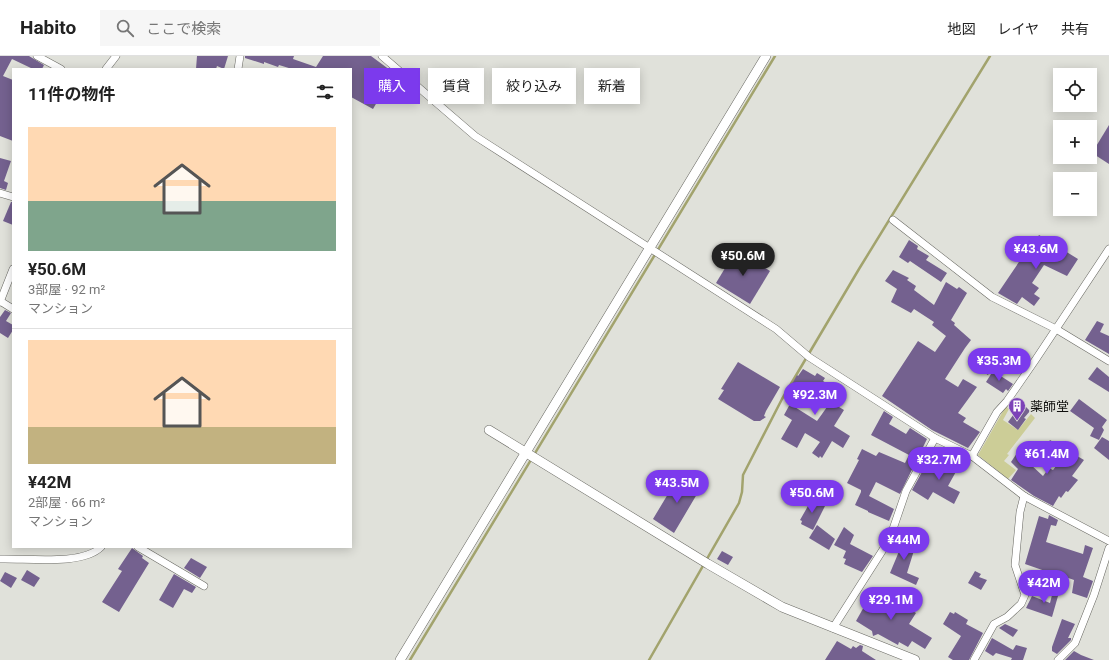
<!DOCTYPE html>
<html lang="ja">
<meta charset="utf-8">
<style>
body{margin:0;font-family:Roboto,"Noto Sans JP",sans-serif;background:#f6f6f6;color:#222;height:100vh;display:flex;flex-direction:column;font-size:15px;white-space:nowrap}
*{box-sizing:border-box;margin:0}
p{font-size:13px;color:#767676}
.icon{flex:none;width:22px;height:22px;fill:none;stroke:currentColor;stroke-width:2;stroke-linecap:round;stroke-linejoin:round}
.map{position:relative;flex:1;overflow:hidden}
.drawer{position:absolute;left:12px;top:12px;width:340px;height:480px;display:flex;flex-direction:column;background:#fff;border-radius:0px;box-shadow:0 2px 10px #0003}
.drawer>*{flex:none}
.banner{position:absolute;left:364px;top:12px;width:380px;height:36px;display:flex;gap:8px}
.tools{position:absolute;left:1053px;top:12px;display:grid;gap:8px}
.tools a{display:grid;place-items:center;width:44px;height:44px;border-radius:0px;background:#fff;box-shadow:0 2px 10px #0003;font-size:20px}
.price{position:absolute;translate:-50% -34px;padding:0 9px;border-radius:14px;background:#7c3aed;color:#fff;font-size:13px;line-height:26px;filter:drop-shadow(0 1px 2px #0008)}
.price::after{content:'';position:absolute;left:50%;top:24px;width:12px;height:9px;margin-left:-6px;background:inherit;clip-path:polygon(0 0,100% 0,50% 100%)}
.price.current{background:#222;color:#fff}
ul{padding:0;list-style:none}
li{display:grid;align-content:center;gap:8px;height:212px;padding:0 16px}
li+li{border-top:1px solid #e0e0e0}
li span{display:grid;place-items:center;height:124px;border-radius:0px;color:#555}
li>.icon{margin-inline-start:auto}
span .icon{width:72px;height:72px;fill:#fffc;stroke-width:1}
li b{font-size:17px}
h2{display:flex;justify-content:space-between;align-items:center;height:48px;padding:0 16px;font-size:17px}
.tag{padding:0 14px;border-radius:0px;background:#fff;box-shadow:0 2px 10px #0003;font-size:14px;line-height:36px}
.tag.current{background:#7c3aed;color:#fff}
header{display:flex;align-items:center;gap:24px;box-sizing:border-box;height:56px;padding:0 20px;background:#fff;border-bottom:1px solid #e0e0e0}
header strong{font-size:19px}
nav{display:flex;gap:22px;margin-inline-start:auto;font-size:14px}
.search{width:280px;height:36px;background:#f6f6f6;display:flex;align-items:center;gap:10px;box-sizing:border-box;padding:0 14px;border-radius:0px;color:#767676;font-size:15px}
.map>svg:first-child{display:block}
</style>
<header>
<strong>Habito</strong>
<div class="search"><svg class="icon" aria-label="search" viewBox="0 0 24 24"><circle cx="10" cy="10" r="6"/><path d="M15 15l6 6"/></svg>ここで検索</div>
<nav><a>地図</a><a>レイヤ</a><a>共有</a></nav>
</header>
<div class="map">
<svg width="1109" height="604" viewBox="0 0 1109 604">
<rect width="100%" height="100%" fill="#e0e1da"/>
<polygon fill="#cccd97" points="1006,350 1009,353 1003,364 1018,374 1031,358 1035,362 1007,398 1009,399 1004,405 1016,414 1008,423 978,399"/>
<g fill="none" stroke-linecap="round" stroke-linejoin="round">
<g stroke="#a2a36d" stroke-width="2.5">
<polyline points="410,604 775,0"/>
<polyline points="649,604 739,447 742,436 743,419 782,343 859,213 990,0"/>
</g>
</g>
<g fill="#74618f">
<polygon points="0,0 29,0 44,9 42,13 33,13 12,3 3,20 13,24 13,85 0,80"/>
<polygon points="197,0 228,0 224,13 217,10 216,13 196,13"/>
<polygon points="245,0 294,0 293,3 316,11 323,0 371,0 394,17 373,53 351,41 351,13 292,13 279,9 278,11 264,6 264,8 245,2"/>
<polygon points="1109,69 1109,108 1092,97"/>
<polygon points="0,102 11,105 4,125 8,127 6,134 0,132"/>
<polygon points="11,146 13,146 13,169 3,165"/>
<polygon points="1039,179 1078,203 1067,220 1044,209 1032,227 1039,232 1034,238 1040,242 1034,250 1022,241 1017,248 998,237 1023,200 1025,202"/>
<polygon points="909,184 918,190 917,193 929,200 926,204 947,217 941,226 910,205 908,207 899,201"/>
<polygon points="736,194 770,215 750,248 716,227"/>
<polygon points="893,214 909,222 907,224 916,230 914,234 934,249 946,226 957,233 959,231 967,237 951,264 955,267 954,269 971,284 965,292 945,323 958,331 963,323 977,331 958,357 966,362 963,366 980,376 968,392 932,374 882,340 918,285 935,296 946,280 932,269 934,266 914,253 911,257 891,246 897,233 885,225"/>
<polygon points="5,254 11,257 6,265 13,269 13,274 8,282 0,277 0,261"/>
<polygon points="1097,265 1104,268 1100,276 1109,280 1109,298 1085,284"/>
<polygon points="738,306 780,331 766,355 764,360 766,361 760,365 754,365 718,343 724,334 721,333"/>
<polygon points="984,306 992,312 988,319 979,313"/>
<polygon points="1097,311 1109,321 1109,336 1088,323"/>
<polygon points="803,313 815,320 817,317 825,322 823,325 846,340 839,351 844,354 834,370 850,380 843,392 832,385 822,402 820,400 819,402 812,397 820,386 805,377 797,392 781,383 792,364 784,359 790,348 817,365 832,344 807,329 799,344 787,337 797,319 798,320"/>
<polygon points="993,315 1013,328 1008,335 1006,333 1003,337 986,326"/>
<polygon points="1079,343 1107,364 1102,371 1104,374 1099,384 1090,380 1094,372 1070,355"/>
<polygon points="1022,347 1030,355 1024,362 1026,363 1018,374 1008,366"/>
<polygon points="884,355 893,361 889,368 906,378 910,372 927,383 900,438 876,426 869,440 894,453 889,465 868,456 868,455 855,449 861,436 861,434 847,427 859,404 857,403 862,393 876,400 879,396 905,407 909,399 871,379"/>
<polygon points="1102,381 1109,385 1109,404 1094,392"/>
<polygon points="1050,384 1084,404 1072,420 1078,424 1068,436 1066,435 1061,442 1059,440 1053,450 1034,440 1011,424 1018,413 1011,406 1019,394 1033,406 1030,408 1043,420 1049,412 1053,414 1062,402 1046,390"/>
<polygon points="957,398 963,401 963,403 948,430 960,436 954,448 933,436 928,444 912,434 927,407 940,414 945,406 951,409"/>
<polygon points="680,418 687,423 686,424 700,433 674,477 653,463"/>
<polygon points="812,443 825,450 813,474 801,468 802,465 800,464"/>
<polygon points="1049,459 1058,464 1056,470 1051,469 1046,486 1083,498 1085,489 1093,492 1083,521 1093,525 1087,542 1072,537 1074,524 1060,519 1059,522 1047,519 1048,516 1025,508 1039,460 1048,463"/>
<polygon points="817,469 835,483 829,494 809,482"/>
<polygon points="844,471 854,479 850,488 873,500 862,516 844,508 846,503 843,502 846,495 834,489"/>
<polygon points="897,482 916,488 907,517 919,522 916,529 890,517 900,493 894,491"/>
<polygon points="132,492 143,500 142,502 149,507 119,556 102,546 122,515 118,513"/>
<polygon points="722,495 733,501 728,509 717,503"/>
<polygon points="191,502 207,511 200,522 184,512"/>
<polygon points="27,514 40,522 34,531 21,524"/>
<polygon points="975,515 981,518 979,521 987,524 981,534 968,527"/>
<polygon points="5,516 17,522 11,532 0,525"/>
<polygon points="174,518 196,531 192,537 184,533 173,552 159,544"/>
<polygon points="1054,531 1060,533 1052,561 1026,552 1032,540 1050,547"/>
<polygon points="874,533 916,557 909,568 932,582 925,593 912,585 908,591 899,586 898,589 878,578 873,580 872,575 856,565"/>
<polygon points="950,556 954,558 955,556 968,564 966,568 983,577 969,604 953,604 948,601 961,580 943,568"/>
<polygon points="1062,563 1075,568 1068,582 1071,582 1071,584 1057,598 1052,595 1052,591"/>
<polygon points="1005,568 1018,574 1013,581 999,572"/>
<polygon points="992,582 1013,594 1016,589 1027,592 1023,604 1011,604 1012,602 996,597 993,600 985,595"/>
<polygon points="837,585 851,593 853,590 856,592 860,589 863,590 862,595 876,604 825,604"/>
<polygon points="1074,595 1081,599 1094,604 1065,604"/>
</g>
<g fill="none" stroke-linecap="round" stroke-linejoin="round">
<g stroke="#686862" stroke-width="8">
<g id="minor">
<polyline points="37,0 61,13"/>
<polyline points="382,0 475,80 776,273 809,301 935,382 972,400 1024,440 1109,485"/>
<polyline points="106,13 116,0"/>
<polyline points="238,13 240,0"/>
<polyline points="0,137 13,141"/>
<polyline points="893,164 992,241 1056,273 1109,305"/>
<polyline points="0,245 13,253"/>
<polyline points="0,246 13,213"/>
<polyline points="972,400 997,356 1007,345 1036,303 1109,193"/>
<polyline points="138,491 204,530"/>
<path d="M 0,503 C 26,502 82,510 101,491"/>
<polyline points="833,572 884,492 893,473 906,435 935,382"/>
<polyline points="974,604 994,568 1007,561 1021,548 1025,539 1015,509 1020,456 1024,440"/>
<polyline points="1058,604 1075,587 1094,539 1109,492"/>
</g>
</g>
<g stroke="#686862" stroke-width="10">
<g id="tertiary">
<polyline points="489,374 708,508 782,551 915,604"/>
<polyline points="400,604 766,0"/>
</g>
</g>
<use href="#minor" stroke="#fff" stroke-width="7"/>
<use href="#tertiary" stroke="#fff" stroke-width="9"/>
</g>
<defs>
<g id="building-pin" transform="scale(0.9)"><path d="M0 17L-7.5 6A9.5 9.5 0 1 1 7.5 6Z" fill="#7c42b8" stroke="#e0e1da"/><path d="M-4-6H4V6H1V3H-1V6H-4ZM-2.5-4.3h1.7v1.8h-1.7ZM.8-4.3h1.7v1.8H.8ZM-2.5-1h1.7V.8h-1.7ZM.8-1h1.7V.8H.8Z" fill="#fff"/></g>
</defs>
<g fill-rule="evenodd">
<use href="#building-pin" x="1017" y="350"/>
</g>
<g text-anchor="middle" stroke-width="3" stroke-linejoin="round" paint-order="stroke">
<g font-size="13" fill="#10100e" stroke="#e0e1da" text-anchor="start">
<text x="1030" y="355">薬師堂</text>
</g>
</g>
</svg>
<div class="tools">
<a><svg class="icon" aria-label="locate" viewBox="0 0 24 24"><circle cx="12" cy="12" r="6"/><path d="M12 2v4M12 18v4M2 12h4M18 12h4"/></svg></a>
<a>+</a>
<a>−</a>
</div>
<b class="price" style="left:1036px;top:214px">¥43.6M</b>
<b class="price current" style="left:743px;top:221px">¥50.6M</b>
<b class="price" style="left:999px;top:326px">¥35.3M</b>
<b class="price" style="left:815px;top:360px">¥92.3M</b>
<b class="price" style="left:1047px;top:419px">¥61.4M</b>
<b class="price" style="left:939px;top:425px">¥32.7M</b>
<b class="price" style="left:677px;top:448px">¥43.5M</b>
<b class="price" style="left:812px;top:458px">¥50.6M</b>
<b class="price" style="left:904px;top:505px">¥44M</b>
<b class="price" style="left:1044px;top:548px">¥42M</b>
<b class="price" style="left:891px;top:565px">¥29.1M</b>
<div class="banner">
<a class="tag current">購入</a>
<a class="tag">賃貸</a>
<a class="tag">絞り込み</a>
<a class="tag">新着</a>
</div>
<section class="drawer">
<h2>11件の物件<svg class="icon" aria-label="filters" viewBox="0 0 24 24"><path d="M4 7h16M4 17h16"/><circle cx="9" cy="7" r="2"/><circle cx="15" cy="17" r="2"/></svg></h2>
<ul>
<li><span style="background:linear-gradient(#ffd9b3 60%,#7fa58c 0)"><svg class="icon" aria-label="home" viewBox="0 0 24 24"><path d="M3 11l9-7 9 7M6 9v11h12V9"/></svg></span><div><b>¥50.6M</b><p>3部屋 · 92 m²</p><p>マンション</p></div></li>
<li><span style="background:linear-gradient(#ffd9b3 70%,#c2b280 0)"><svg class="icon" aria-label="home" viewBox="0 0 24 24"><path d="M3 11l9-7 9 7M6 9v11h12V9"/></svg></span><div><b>¥42M</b><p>2部屋 · 66 m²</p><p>マンション</p></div></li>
</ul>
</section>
</div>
